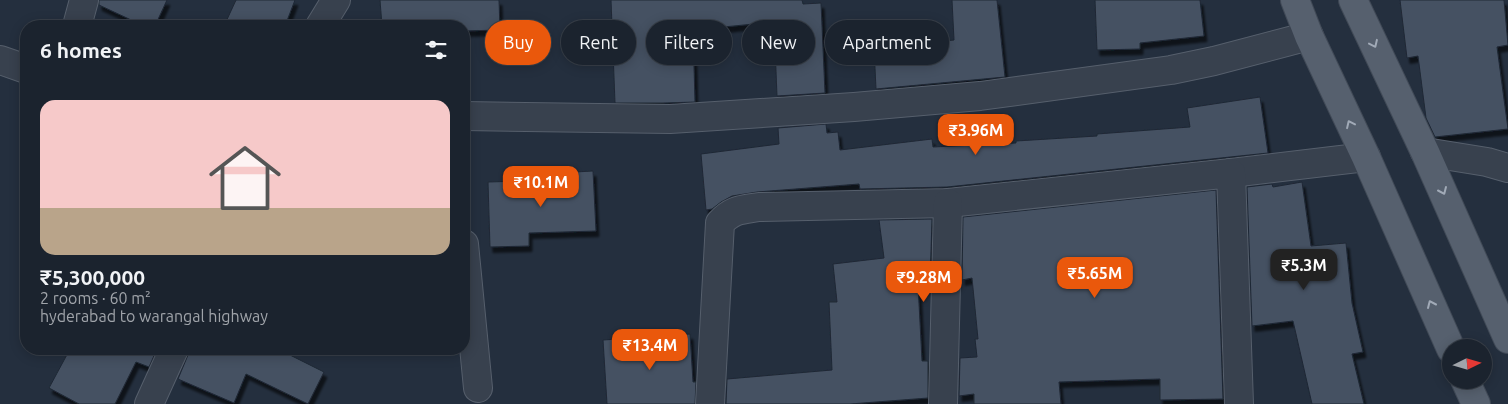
<!DOCTYPE html>
<meta charset="utf-8">
<style>
body{margin:0;font-family:Ubuntu,sans-serif;background:#282f3a;color:#f1f3f6;height:100vh;display:flex;flex-direction:column;font-size:19px;white-space:nowrap}
*{box-sizing:border-box;margin:0}
p{font-size:16px;color:#a0a4aa}
.icon{flex:none;width:28px;height:28px;fill:none;stroke:currentColor;stroke-width:2;stroke-linecap:round;stroke-linejoin:round}
.map{position:relative;flex:1;overflow:hidden}
.drawer{position:absolute;left:20px;top:20px;width:450px;height:335px;display:flex;flex-direction:column;background:#1b232e;border-radius:20px;box-shadow:0 2px 12px #0003,0 0 0 1px #39404a}
.drawer>*{flex:none}
.top-card{position:absolute;left:485px;top:20px;width:475px;height:45px;display:flex;gap:10px}
.needle{width:32px;rotate:85deg}
.controls{position:absolute;left:1442px;top:339px;display:grid;gap:10px}
.controls a{display:grid;place-items:center;width:50px;height:50px;border-radius:50%;background:#1b232e;box-shadow:0 2px 12px #0003,0 0 0 1px #39404a;font-size:25px}
.price{position:absolute;translate:-50% -42px;padding:0 11px;border-radius:10px;background:#ea580c;color:#fff;font-size:16px;line-height:32px;filter:drop-shadow(0 1px 2px #0008)}
.price::after{content:'';position:absolute;left:50%;top:30px;width:15px;height:11px;margin-left:-8px;background:inherit;clip-path:polygon(0 0,100% 0,50% 100%)}
.price.selected{background:#222;color:#fff}
ul{padding:0;list-style:none}
li{display:grid;align-content:center;gap:10px;height:265px;padding:0 20px}
li span{display:grid;place-items:center;height:155px;border-radius:15px;color:#555}
li>.icon{margin-inline-start:auto}
span .icon{width:90px;height:90px;fill:#fffc;stroke-width:1}
li b{font-size:21px}
h2{display:flex;justify-content:space-between;align-items:center;height:60px;padding:0 20px;font-size:21px}
.tag{padding:0 18px;border-radius:22px;background:#1b232e;box-shadow:0 2px 12px #0003,0 0 0 1px #39404a;font-size:18px;line-height:45px}
.tag.selected{background:#ea580c;color:#fff}
.map>svg:first-child{display:block}
</style>
<div class="map">
<svg width="1508" height="404" viewBox="0 0 1508 404">
<defs>
<filter id="shadow"><feDropShadow dx="3" dy="5.5" stdDeviation="1" flood-color="#0009"/></filter>
</defs>
<rect width="100%" height="100%" fill="#242f3e"/>
<g fill="#455162" stroke="#1f2835" filter="url(#shadow)">
<polygon points="99,0 167,0 155,26 144,26 99,5"/>
<polygon points="236,0 295,0 285,26 224,26"/>
<polygon points="380,0 499,0 500,30 464,31 464,26 382,26"/>
<polygon points="611,0 802,0 803,4 821,3 825,93 777,96 774,22 693,30 695,102 663,103 615,103"/>
<polygon points="952,0 997,0 1005,77 876,89 874,48 954,40"/>
<polygon points="1095,0 1200,0 1204,36 1140,43 1140,49 1097,50"/>
<polygon points="1400,0 1504,0 1508,45 1497,47 1508,129 1435,137 1426,118 1418,56 1407,58"/>
<polygon points="1260,97 1268,153 947,187 860,189 859,184 757,192 732,196 721,202 712,209 706,210 701,154 779,144 778,128 826,124 827,133 838,132 840,150 932,139 933,147 1016,143 1016,141 1097,136 1097,134 1190,127 1187,108"/>
<polygon points="593,171 596,231 529,233 529,246 490,247 488,182 557,180 557,173"/>
<polygon points="1302,182 1311,246 1346,243 1352,303 1363,352 1352,354 1364,404 1312,404 1293,321 1252,326 1247,187 1272,184 1273,187"/>
<polygon points="1216,190 1223,399 1160,400 1160,379 1059,382 1061,404 974,404 974,394 959,396 960,358 977,357 975,339 978,339 972,278 962,280 963,217"/>
<polygon points="932,219 930,283 918,284 922,361 928,361 928,398 850,404 726,404 727,379 832,370 829,302 837,302 833,264 884,258 879,220"/>
<polygon points="690,334 693,382 696,382 695,404 607,404 603,340"/>
<polygon points="70,349 157,349 149,367 136,362 115,404 79,404 49,388"/>
<polygon points="189,349 278,349 324,372 308,404 246,374 234,403 178,379 188,355"/>
</g>
<g fill="none" stroke-linecap="round" stroke-linejoin="round">
<g stroke="#565f6c" stroke-width="30">
<g id="street">
<polyline points="77,26 84,0"/>
<polyline points="320,26 336,0"/>
<polyline points="0,60 26,69"/>
<polyline points="464,116 670,119 854,107 980,96 1171,70 1214,61 1309,36"/>
<polyline points="1425,152 1487,162 1508,168"/>
<polyline points="1231,173 1366,157"/>
<polyline points="464,244 478,388"/>
<polyline points="149,404 174,349"/>
<path d="M 710,404 L 720,223 C 733,209 741,210 759,207 L 948,203 L 1231,173 L 1239,404"/>
<polyline points="943,404 948,203"/>
</g>
</g>
<g stroke="#414a57" stroke-width="30">
<g id="primary">
<polyline points="1295,0 1309,36 1366,157 1451,349"/>
<polyline points="1353,0 1425,152 1508,339"/>
<polyline points="1465,380 1476,404"/>
</g>
</g>
<use href="#street" stroke="#38414e" stroke-width="28"/>
<use href="#primary" stroke="#56606e" stroke-width="28"/>
</g>
<defs><path id="oneway-chevron" d="M-2-3.5L2.5 0L-2 3.5" fill="none" stroke-width="1.6" stroke-linecap="round" stroke-linejoin="round" transform="scale(1.25)"/></defs>
<g stroke="#a1aab7">
<use href="#oneway-chevron" transform="translate(1374 44) rotate(65)"/>
<use href="#oneway-chevron" transform="translate(1350 124) rotate(-115)"/>
<use href="#oneway-chevron" transform="translate(1443 191) rotate(66)"/>
<use href="#oneway-chevron" transform="translate(1431 304) rotate(-114)"/>
</g>
</svg>
<div class="controls">
<a><svg class="needle" viewBox="-14 -14 28 28"><path d="M0-13l5 13h-10z" fill="#e53935"/><path d="M0 13l5-13h-10z" fill="#a0a4aa"/></svg></a>
</div>
<b class="price" style="left:976px;top:156px">₹3.96M</b>
<b class="price" style="left:541px;top:208px">₹10.1M</b>
<b class="price selected" style="left:1304px;top:291px">₹5.3M</b>
<b class="price" style="left:1095px;top:299px">₹5.65M</b>
<b class="price" style="left:924px;top:303px">₹9.28M</b>
<b class="price" style="left:650px;top:371px">₹13.4M</b>
<div class="top-card">
<a class="tag selected">Buy</a>
<a class="tag">Rent</a>
<a class="tag">Filters</a>
<a class="tag">New</a>
<a class="tag">Apartment</a>
</div>
<section class="drawer">
<h2>6 homes<svg class="icon" aria-label="filters" viewBox="0 0 24 24"><path d="M4 7h16M4 17h16"/><circle cx="9" cy="7" r="2"/><circle cx="15" cy="17" r="2"/></svg></h2>
<ul>
<li><span style="background:linear-gradient(#f6c9c9 70%,#b9a48a 0)"><svg class="icon" aria-label="home" viewBox="0 0 24 24"><path d="M3 11l9-7 9 7M6 9v11h12V9"/></svg></span><div><b>₹5,300,000</b><p>2 rooms · 60 m²</p><p>hyderabad to warangal highway</p></div></li>
</ul>
</section>
</div>
